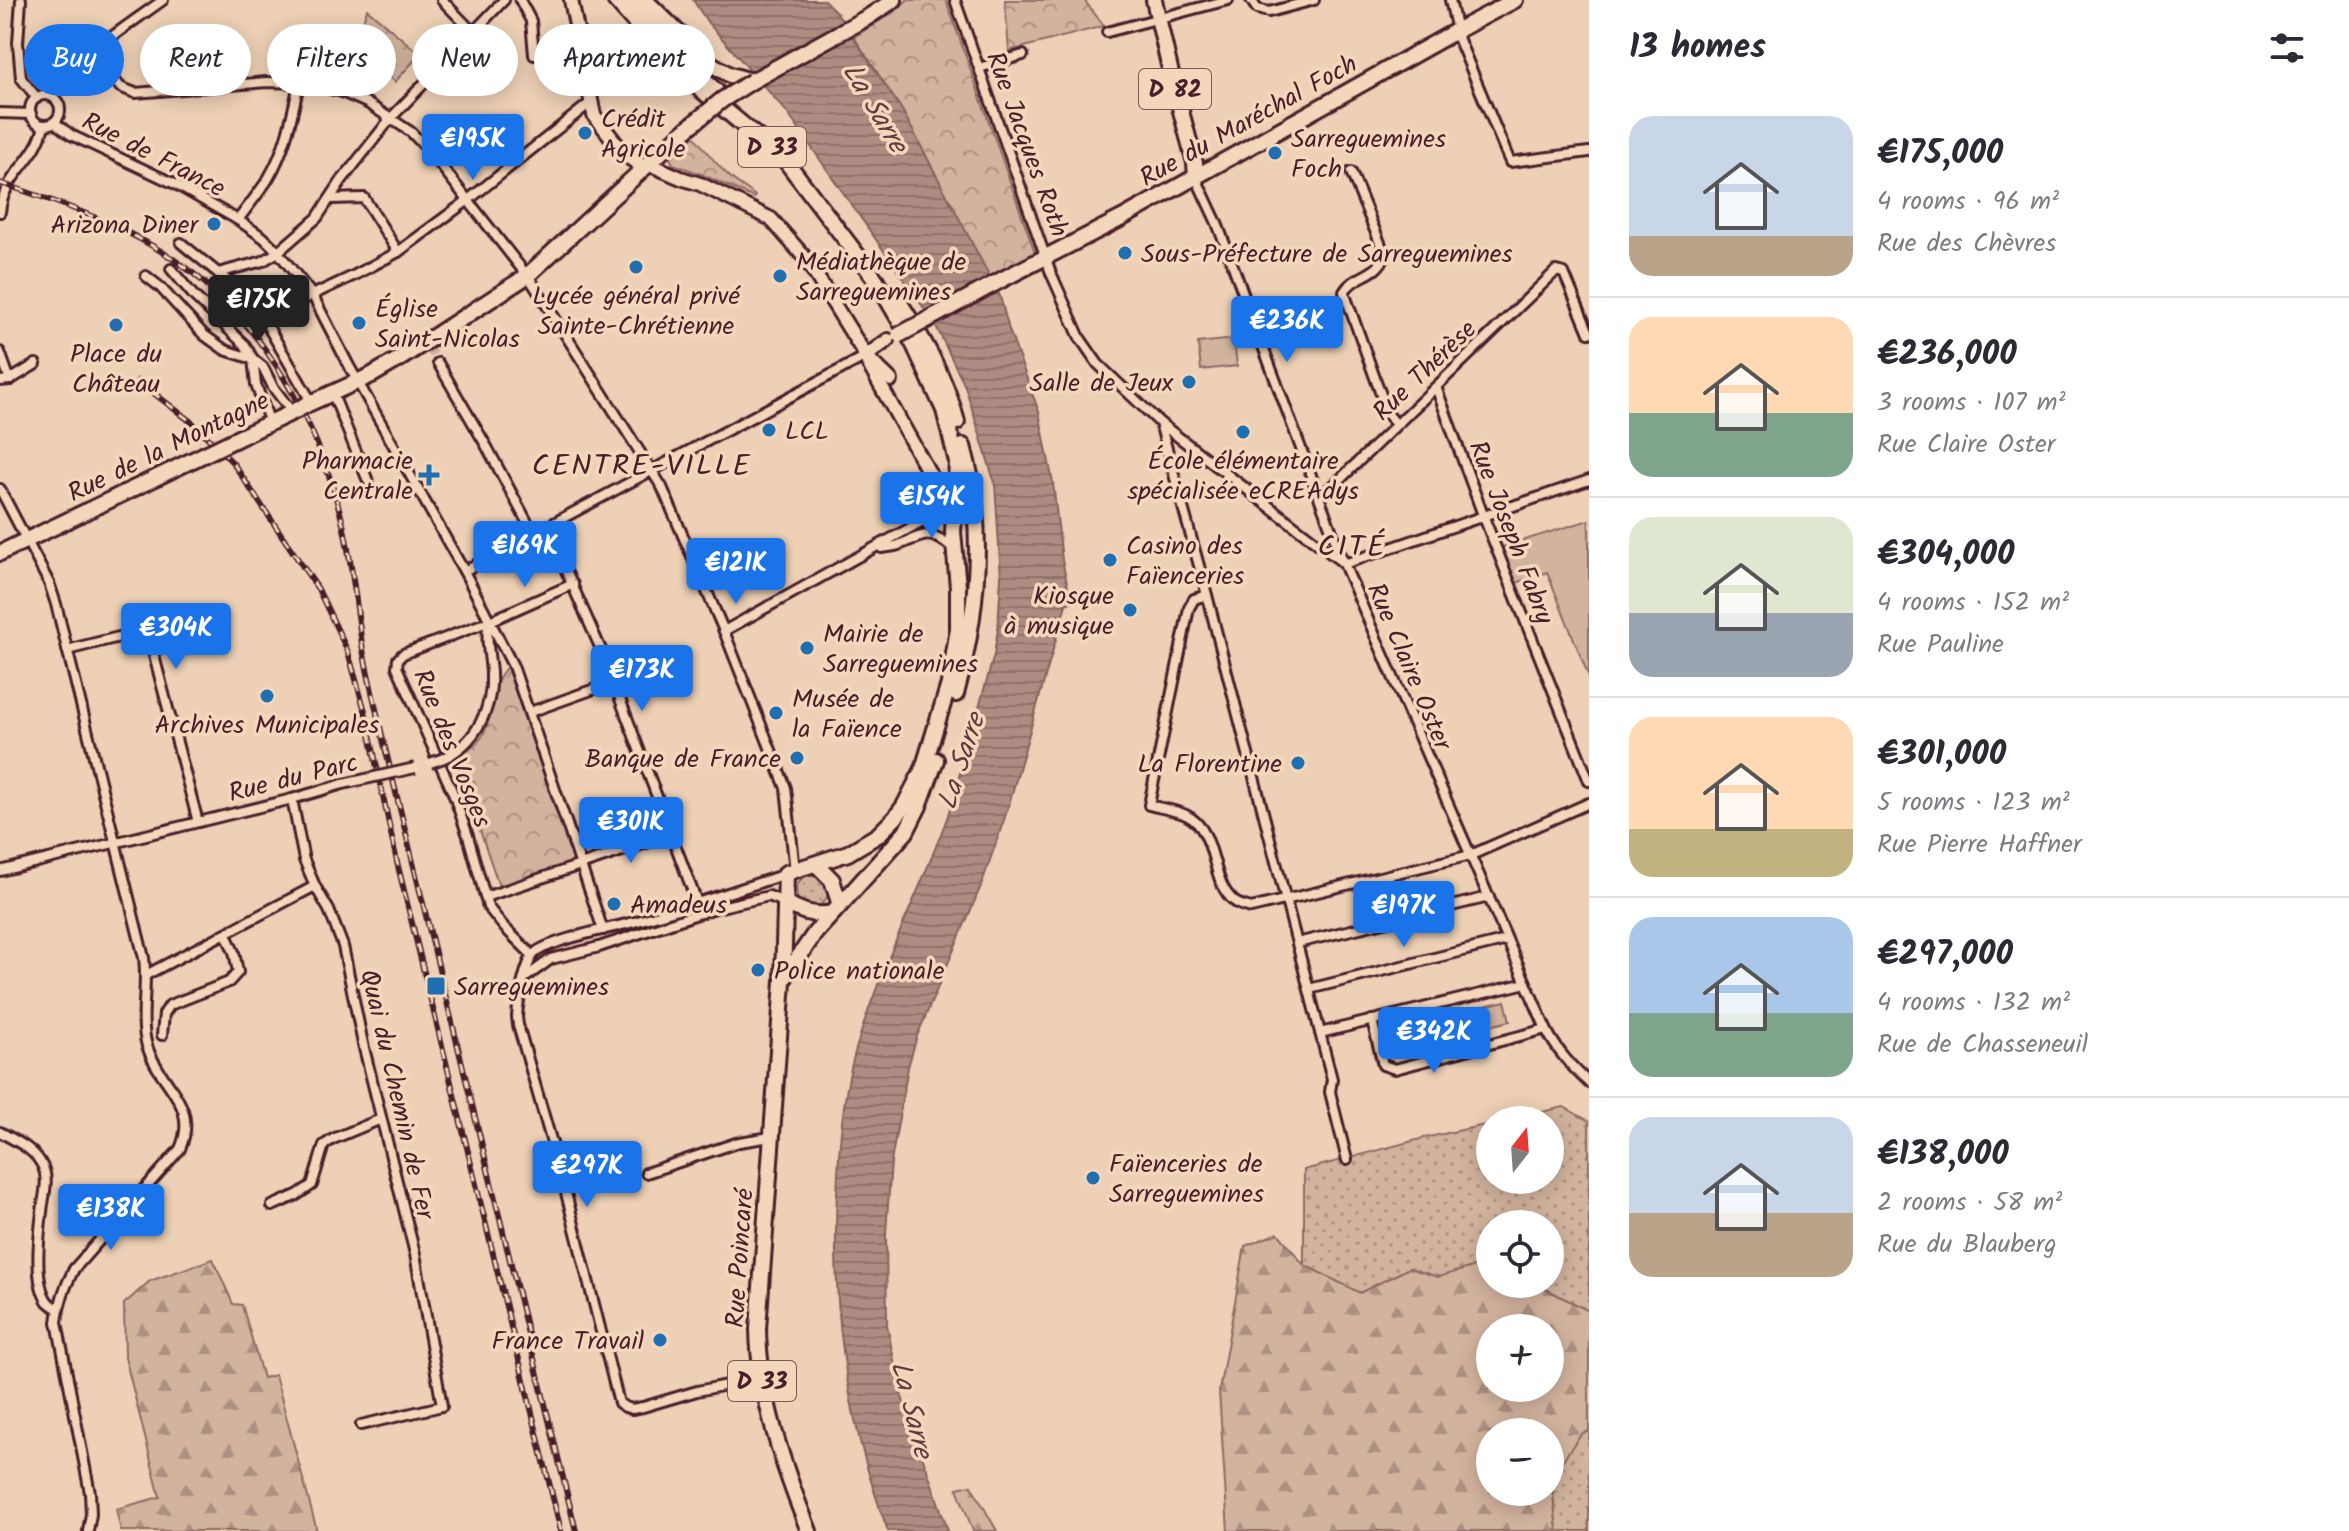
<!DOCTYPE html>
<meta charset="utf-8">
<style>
body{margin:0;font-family:Kalam,sans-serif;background:#f2f2f3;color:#2b2b33;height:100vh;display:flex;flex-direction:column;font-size:30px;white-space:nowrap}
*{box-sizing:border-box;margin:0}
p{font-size:26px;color:#7c7c81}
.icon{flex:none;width:44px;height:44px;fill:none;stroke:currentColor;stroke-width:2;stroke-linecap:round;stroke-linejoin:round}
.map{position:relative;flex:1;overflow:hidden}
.details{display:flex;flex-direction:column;background:#fff;width:760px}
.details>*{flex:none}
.top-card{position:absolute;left:24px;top:24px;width:760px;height:72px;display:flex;gap:16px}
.needle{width:52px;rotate:17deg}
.buttons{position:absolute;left:1476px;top:1106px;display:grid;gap:16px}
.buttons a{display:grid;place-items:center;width:88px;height:88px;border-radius:50%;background:#fff;box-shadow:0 4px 20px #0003;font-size:40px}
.price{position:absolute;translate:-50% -68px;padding:0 18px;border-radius:8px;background:#1a73e8;color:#fff;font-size:26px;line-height:52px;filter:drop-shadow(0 2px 4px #0008)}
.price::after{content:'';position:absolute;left:50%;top:48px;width:24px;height:18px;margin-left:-12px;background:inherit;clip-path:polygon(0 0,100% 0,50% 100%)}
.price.on{background:#222;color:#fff}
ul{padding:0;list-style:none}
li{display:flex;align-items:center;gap:24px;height:200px;padding:0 40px}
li+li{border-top:2px solid #e1e1e2}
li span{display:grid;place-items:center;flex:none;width:224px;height:160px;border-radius:24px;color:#555}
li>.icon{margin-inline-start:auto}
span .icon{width:96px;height:96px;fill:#fffc;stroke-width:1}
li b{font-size:34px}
h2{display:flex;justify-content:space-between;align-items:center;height:96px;padding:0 40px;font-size:34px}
.pill{padding:0 28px;border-radius:36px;background:#fff;box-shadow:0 4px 20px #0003;font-size:28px;line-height:72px}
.pill.on{background:#1a73e8;color:#fff}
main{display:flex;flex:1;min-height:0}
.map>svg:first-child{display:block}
</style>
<main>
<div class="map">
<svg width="1589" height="1531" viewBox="0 0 1589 1531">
<defs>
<pattern id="grass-dots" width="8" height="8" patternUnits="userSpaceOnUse" patternTransform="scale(2)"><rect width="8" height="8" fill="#d2b39e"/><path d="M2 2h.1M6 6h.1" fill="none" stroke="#ac9181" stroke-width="1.8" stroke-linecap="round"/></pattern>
<pattern id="forest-firs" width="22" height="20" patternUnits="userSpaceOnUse" patternTransform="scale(2)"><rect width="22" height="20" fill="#d2b39e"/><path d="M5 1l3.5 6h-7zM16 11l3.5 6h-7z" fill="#ac9181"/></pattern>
<pattern id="park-crowns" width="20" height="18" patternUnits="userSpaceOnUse" patternTransform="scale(2)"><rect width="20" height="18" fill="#d2b39e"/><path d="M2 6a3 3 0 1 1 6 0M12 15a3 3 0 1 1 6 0" fill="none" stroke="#ac9181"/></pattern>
<pattern id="water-rules" width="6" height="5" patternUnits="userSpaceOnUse" patternTransform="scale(2)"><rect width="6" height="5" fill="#ae8c81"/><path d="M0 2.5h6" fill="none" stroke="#90726a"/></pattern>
</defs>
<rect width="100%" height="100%" fill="#edd0b5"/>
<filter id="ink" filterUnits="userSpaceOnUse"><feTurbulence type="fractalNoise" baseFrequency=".0125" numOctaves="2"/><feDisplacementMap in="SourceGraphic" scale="16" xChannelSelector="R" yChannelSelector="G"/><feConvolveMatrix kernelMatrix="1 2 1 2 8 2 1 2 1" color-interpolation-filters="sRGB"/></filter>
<g filter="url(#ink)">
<g fill="url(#grass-dots)" stroke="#8e6964" stroke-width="2">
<circle cx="812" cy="891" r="16"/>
<polygon points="1564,1107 1589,1121 1589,1311 1536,1284 1550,1284 1550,1224 1490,1224 1490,1268 1473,1267 1438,1277 1409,1268 1360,1293 1304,1265 1304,1170 1424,1138 1490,1124 1490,1180 1550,1180 1550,1120 1507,1120"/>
<polygon points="1589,1431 1589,1531 1557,1531 1551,1477 1581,1433"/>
</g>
<g fill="url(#forest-firs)" stroke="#8e6964" stroke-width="2" fill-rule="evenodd">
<path d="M 1278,1233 L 1304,1265 L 1360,1293 L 1409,1268 L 1438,1277 L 1473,1267 L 1490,1268 L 1490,1284 L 1536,1284 L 1589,1311 L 1589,1431 L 1581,1434 L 1551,1477 L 1557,1531 L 1228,1531 L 1219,1391 L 1245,1246 ZM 1490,1328 L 1550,1328 L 1550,1388 L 1490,1388 ZM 1490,1432 L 1550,1432 L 1550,1492 L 1490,1492 Z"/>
<polygon points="213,1259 233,1304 242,1305 263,1378 275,1375 317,1531 121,1531 116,1509 160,1497 125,1357 124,1304 150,1281"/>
<polygon points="971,1485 997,1531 973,1531 957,1488"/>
</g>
<g fill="url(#park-crowns)" stroke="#8e6964" stroke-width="2">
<polygon points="907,0 946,0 1038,261 995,287 891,94 854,37 897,10"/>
<polygon points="1005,0 1084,0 1104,26 1009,51"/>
<polygon points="367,9 420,54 395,82 389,76 350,62"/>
<path d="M 694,136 C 705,150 716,164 729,176 C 737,184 747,188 755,196 L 754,198 L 701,174 L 673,164 L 670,158 Z"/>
<path d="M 507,667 L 575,865 L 499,886 L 455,757 C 462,753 471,748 477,743 C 497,722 487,686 507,667 Z"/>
<polygon points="1431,1019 1437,1041 1405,1050 1399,1028"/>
</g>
<g fill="#d2b39e" stroke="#8e6964" stroke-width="2">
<polygon points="1234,339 1237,366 1201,370 1198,343"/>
<polygon points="1589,520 1589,677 1547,572 1516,583 1502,547"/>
<polygon points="1505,1001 1510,1021 1477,1029 1472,1009"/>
</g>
<path fill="url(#water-rules)" stroke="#86605f" stroke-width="2" d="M 693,0 L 824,0 L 837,13 L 902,110 L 1000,296 L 1009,330 L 1039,412 L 1053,483 L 1062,560 L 1071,602 L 1066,604 L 1007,811 L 981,886 L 917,1036 L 908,1067 L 891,1162 L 886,1233 L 887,1325 L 900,1391 L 948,1531 L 888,1531 C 844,1414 830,1298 838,1174 C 840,1132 844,1089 856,1049 C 879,969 919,895 947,818 C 953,801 957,783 962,766 C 973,729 983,692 994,655 L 998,629 L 1001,577 L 995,484 L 965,386 L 935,324 L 786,111 L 708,23 Z"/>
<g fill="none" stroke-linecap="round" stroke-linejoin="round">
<g stroke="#ccad99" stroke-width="8" stroke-dasharray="8 4" stroke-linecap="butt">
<polyline points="99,58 108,71"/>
<polyline points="429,348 438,363"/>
</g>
<g stroke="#4a1f2b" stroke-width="14">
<g id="street">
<polyline points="21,0 18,43 21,78 37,98"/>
<polyline points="442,0 474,33"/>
<polyline points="520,0 531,21 534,55"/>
<polyline points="955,0 1051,273 1080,338 1098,364 1160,423 1342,562"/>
<polyline points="1251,0 1257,9 1269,12 1314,0"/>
<polyline points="1450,0 1459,40 1510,162 1589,152"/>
<polyline points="1107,32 1228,0"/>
<polyline points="979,68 1023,55"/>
<polyline points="108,71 120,87 135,93 267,82 299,83 318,86 342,92 367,103 411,132 431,153 532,282 662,487 724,631 786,788 795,871"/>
<circle cx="45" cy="110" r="15"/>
<path d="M 51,96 C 63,67 136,20 163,0"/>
<polyline points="0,113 31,114"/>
<polyline points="54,122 71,135 175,184 238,220 264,238 278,252 313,296 349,366 464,571 513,666 603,930"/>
<path d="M 1351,172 L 1385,255 C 1378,277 1354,274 1344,292 L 1388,414 L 1396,424"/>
<path d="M 1196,178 L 1217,223 L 1344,564 L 1546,1029 C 1557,1051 1571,1066 1589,1083"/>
<polyline points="331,199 364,198 398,252"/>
<path d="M 0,212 C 4,173 37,161 44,125"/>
<path d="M 238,220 C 248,206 259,193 268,179 C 286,149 292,116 299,83"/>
<polyline points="181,243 239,290 263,318 312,403"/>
<polyline points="171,269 194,296 245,345 253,359 256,385 270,423"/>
<polyline points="218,273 263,261 278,252 317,218 342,180 391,118 504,0"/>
<polyline points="146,276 160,287 204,335 225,350 253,359 263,367 273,387 292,412"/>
<polyline points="263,318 355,275 398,252 467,201 590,103"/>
<polyline points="0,352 10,380"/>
<polyline points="438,363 487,447 534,535"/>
<polyline points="0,381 10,380 36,364"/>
<polyline points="1436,387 1483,515 1589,781"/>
<polyline points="332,392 368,481"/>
<polyline points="1160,423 1207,595 1332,1079 1330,1092 1347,1160"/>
<path d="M 0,489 L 49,583 L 56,604 L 144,958 C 148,987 139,1018 147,1046 C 159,1085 200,1103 180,1149 L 74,1269 C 65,1287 59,1302 57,1322 L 90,1493 L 91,1514 L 88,1531"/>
<polyline points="1318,494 1331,488 1556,271 1564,273 1589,333"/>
<polyline points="547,528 603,654 701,913"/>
<path d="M 882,548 C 888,547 895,547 901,544 C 926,534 930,529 953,548"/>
<polyline points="1344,564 1589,480"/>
<polyline points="464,571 866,356"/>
<path d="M 1207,595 L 1194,599 L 1189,608 L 1149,805 C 1160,808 1175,810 1186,815 C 1219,831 1209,881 1234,901 C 1238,905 1245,906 1251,908 L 1471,855 L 1589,803"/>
<polyline points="724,631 948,507"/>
<polyline points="67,650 143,631 148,633 198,822"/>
<polyline points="530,712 614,682"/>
<path d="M 444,758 C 476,743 493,708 491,673 C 490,655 485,639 489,622"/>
<polyline points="292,799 304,860 315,886 329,910 343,946 363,1044 415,1254 442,1406 361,1425"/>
<polyline points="0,871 292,799 343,784"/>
<polyline points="485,897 670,835"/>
<polyline points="1297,943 1489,897"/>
<polyline points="532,955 504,927 488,907 468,836 453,793 397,667 398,659 403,654 490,621 573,584"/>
<polyline points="146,975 315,886"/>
<polyline points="526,977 551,959 599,947 712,909 769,896 786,903"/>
<polyline points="1309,989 1507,940"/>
<polyline points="1372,1020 1383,1065 1395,1069 1546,1029"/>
<polyline points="1320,1033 1526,983"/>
<polyline points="162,1035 164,1014 170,1005 229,982 238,972 234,952 226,934"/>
<path d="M 0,1132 C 16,1141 35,1149 43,1167 C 48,1178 45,1192 43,1204 C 40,1228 32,1281 48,1302 C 51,1305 55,1307 58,1309"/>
<polyline points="646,1173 739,1142 771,1137"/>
<polyline points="272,1206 297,1195 312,1185 324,1145 333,1139 381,1119"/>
<path d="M 762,1378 L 697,1391 L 643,1407 L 632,1409 L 625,1407 L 619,1403 L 564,1185 L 518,1025 L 517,1017 C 518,1002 525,962 535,953 C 550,940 612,928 634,922 C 685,908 736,890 786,874"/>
</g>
</g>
<g stroke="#4a1f2b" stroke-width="18">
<g id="secondary">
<polyline points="571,0 594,115 626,156 637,163 656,167 681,178 700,184 771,219 806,259 866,356 891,380"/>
<polyline points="866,356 888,340"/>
<polyline points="868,363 953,516"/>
</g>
</g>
<g stroke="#4a1f2b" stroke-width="20">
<g id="primary">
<path d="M 615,0 L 676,69 L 785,160 L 858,256 L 876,280 L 914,345 L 944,410 L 957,462 L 953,532 L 958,587 L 958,629 L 949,684 L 923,769 L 904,806 L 895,818 L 878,835 L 848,853 L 786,873 L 783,981 L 758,1329 C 759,1396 784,1469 809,1531"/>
<polyline points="632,0 679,57 716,91"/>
<polyline points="645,0 708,62 730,75 752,81 868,17 894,0"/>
<polyline points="1154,0 1172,78 1195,163 1196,178"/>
<polyline points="1003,279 1122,218 1456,31 1515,0"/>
<path d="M 894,294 C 921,335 945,375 957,422"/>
<polyline points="306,405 372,375 401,358 527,276 682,133"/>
<polyline points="236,439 295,411"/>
<polyline points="0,553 203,455"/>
<path d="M 956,694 C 972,635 981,569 975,508 C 974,487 968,466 963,446"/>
<polyline points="816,864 832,880 840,905"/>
<path d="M 786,903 C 801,912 817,918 834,912"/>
<polyline points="783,980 815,933 906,832 919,806 936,760"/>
</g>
</g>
<use href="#street" stroke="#f4d7bb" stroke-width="8"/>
<use href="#secondary" stroke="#f4d7bb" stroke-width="12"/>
<use href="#primary" stroke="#f4d7bb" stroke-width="14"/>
<g stroke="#4a1f2b" stroke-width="6">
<g id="rail">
<path d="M 0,183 C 62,203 129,227 182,265 C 266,325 319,425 343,524 C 352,563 356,604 362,644 C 367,672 374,699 380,727 L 576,1531"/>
<polyline points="138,381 194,424 233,463 318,589 348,652 365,711 397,862 561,1531"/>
</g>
</g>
<use href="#rail" stroke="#f4d7bb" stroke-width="3" stroke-dasharray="9" stroke-linecap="butt"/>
<g stroke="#4a1f2b" stroke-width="14" stroke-linecap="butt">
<g id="street-bridge">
<polyline points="430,763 444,758"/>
<polyline points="343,784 415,768"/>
</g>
</g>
<g stroke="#4a1f2b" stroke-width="20" stroke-linecap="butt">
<g id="primary-bridge">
<polyline points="682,133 722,100 752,81"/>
<polyline points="899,335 1003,279"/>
<polyline points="295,411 306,405"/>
<polyline points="203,455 236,439"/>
</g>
</g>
<use href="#street-bridge" stroke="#f4d7bb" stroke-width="8"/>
<use href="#primary-bridge" stroke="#f4d7bb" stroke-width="14"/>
</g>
</g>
<g fill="#1f6fb2" stroke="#f4d7bb" stroke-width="3">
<circle cx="585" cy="133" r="8"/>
<circle cx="1275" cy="153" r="8"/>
<circle cx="214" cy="224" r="8"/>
<circle cx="1125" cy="253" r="8"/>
<circle cx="636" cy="267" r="8"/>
<circle cx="780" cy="276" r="8"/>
<circle cx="359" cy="323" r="8"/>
<circle cx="116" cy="325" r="8"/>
<circle cx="1189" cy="382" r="8"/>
<circle cx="769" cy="430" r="8"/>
<circle cx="1243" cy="432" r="8"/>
<path d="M425 463h8v8h8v8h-8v8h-8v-8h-8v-8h8z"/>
<circle cx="1110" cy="560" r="8"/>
<circle cx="1130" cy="610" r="8"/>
<circle cx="807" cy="648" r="8"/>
<circle cx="267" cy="696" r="8"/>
<circle cx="776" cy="713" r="8"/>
<circle cx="797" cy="758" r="8"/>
<circle cx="1298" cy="763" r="8"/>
<circle cx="614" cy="904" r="8"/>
<circle cx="758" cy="970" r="8"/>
<rect x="426" y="976" width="20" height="20" rx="4"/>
<circle cx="1093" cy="1178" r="8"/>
<circle cx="660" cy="1340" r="8"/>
</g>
<g text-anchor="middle" stroke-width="7" stroke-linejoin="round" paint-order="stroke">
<g fill="#f4d7bb" stroke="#7d5656" stroke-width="2">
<rect x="1139" y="69" width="72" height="40" rx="6"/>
<rect x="738" y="127" width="68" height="40" rx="6"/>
<rect x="728" y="1361" width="68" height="40" rx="6"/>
</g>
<g font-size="24" font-weight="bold" fill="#4a1f2b">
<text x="1175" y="97">D 82</text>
<text x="772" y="155">D 33</text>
<text x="762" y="1389">D 33</text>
</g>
<g font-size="26" fill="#4a1f2b" stroke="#f4d7bb" text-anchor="start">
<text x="601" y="127">Crédit<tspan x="601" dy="30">Agricole</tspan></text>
<text x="1291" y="147">Sarreguemines<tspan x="1291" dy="30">Foch</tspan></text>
<text x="198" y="233" text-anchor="end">Arizona Diner</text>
<text x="1141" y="262">Sous-Préfecture de Sarreguemines</text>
<text x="796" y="270">Médiathèque de<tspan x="796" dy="30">Sarreguemines</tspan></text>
<text x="636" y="304" text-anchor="middle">Lycée général privé<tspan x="636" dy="30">Sainte-Chrétienne</tspan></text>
<text x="375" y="317">Église<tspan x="375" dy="30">Saint-Nicolas</tspan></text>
<text x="116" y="362" text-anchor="middle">Place du<tspan x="116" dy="30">Château</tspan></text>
<text x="1173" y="391" text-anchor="end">Salle de Jeux</text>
<text x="785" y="439">LCL</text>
<text x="413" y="469" text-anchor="end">Pharmacie<tspan x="413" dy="30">Centrale</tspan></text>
<text x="1243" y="469" text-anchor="middle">École élémentaire<tspan x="1243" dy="30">spécialisée eCREAdys</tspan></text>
<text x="1126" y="554">Casino des<tspan x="1126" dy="30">Faïenceries</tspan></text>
<text x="1114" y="604" text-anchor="end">Kiosque<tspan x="1114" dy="30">à musique</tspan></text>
<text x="823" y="642">Mairie de<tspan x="823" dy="30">Sarreguemines</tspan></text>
<text x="792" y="707">Musée de<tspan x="792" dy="30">la Faïence</tspan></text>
<text x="267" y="733" text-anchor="middle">Archives Municipales</text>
<text x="781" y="767" text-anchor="end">Banque de France</text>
<text x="1282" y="772" text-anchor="end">La Florentine</text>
<text x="630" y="913">Amadeus</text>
<text x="774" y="979">Police nationale</text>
<text x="454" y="995">Sarreguemines</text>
<text x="1109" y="1172">Faïenceries de<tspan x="1109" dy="30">Sarreguemines</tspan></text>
<text x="644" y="1349" text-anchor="end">France Travail</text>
</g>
<g font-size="26" fill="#4a1f2b" stroke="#f4d7bb">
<text transform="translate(1248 120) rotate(-29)" y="9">Rue du Maréchal Foch</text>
<text transform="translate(1028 144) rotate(70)" y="9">Rue Jacques Roth</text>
<text transform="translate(154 154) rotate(27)" y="9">Rue de France</text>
<text transform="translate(1424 370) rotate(-44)" y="9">Rue Thérèse</text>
<text transform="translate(168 446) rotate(-26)" y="9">Rue de la Montagne</text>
<text transform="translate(1512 532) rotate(69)" y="9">Rue Joseph Fabry</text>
<text transform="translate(1410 666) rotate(67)" y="9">Rue Claire Oster</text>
<text transform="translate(453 748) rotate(68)" y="9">Rue des Vosges</text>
<text transform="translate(293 777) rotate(-14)" y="9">Rue du Parc</text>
<text transform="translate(398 1094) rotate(77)" y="9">Quai du Chemin de Fer</text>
<text transform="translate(739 1258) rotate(-86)" y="9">Rue Poincaré</text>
</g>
<g font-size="28" font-style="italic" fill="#633a40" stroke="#f4d7bb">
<text transform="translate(876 107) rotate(59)" y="10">La Sarre</text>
<text transform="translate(960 761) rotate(-72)" y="10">La Sarre</text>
<text transform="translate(913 1409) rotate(76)" y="10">La Sarre</text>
</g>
<g font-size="30" letter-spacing="2" fill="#4a1f2b" stroke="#f4d7bb">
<text x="642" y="475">CENTRE-VILLE</text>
<text x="1352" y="556">CITÉ</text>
</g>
</g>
</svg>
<div class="buttons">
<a><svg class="needle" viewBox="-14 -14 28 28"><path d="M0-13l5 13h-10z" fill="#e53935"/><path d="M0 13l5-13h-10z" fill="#7c7c81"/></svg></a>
<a><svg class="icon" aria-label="locate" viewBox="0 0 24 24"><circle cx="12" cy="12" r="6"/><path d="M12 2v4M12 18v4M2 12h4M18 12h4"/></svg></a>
<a>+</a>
<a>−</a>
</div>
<b class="price" style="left:473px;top:182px">€195K</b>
<b class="price on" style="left:259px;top:343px">€175K</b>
<b class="price" style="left:1287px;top:364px">€236K</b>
<b class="price" style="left:932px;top:540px">€154K</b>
<b class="price" style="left:525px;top:589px">€169K</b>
<b class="price" style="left:736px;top:606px">€121K</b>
<b class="price" style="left:176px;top:671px">€304K</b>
<b class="price" style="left:642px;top:713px">€173K</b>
<b class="price" style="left:631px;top:865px">€301K</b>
<b class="price" style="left:1404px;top:949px">€197K</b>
<b class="price" style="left:1434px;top:1075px">€342K</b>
<b class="price" style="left:587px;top:1209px">€297K</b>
<b class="price" style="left:111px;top:1252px">€138K</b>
<div class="top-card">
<a class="pill on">Buy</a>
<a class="pill">Rent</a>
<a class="pill">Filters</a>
<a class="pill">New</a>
<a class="pill">Apartment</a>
</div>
</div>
<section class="details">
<h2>13 homes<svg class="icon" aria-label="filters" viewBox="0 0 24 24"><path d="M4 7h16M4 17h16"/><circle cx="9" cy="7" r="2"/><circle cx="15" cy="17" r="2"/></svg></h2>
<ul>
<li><span style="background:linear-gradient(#c9d6e8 75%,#b9a48a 0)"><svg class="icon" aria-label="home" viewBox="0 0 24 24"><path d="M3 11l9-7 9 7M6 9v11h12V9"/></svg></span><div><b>€175,000</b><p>4 rooms · 96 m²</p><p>Rue des Chèvres</p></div></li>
<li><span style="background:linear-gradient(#ffd9b3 60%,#7fa58c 0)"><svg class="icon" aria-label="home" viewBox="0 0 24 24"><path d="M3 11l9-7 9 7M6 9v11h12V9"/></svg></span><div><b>€236,000</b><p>3 rooms · 107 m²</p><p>Rue Claire Oster</p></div></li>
<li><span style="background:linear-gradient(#dfe7d0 60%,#9aa5b1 0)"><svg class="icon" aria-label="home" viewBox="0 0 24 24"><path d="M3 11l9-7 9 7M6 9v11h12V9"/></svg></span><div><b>€304,000</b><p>4 rooms · 152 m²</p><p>Rue Pauline</p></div></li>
<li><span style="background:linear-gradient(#ffd9b3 70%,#c2b280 0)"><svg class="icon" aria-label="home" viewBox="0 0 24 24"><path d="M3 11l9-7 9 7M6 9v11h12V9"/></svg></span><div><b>€301,000</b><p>5 rooms · 123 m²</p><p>Rue Pierre Haffner</p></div></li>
<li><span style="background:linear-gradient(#a9c7e8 60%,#7fa58c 0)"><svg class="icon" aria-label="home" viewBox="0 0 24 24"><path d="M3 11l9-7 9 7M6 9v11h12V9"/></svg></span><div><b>€297,000</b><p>4 rooms · 132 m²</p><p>Rue de Chasseneuil</p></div></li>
<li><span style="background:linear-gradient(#c9d6e8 60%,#b9a48a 0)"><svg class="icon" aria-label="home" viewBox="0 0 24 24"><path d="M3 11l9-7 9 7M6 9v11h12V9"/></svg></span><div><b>€138,000</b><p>2 rooms · 58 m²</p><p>Rue du Blauberg</p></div></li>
</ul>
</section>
</main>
